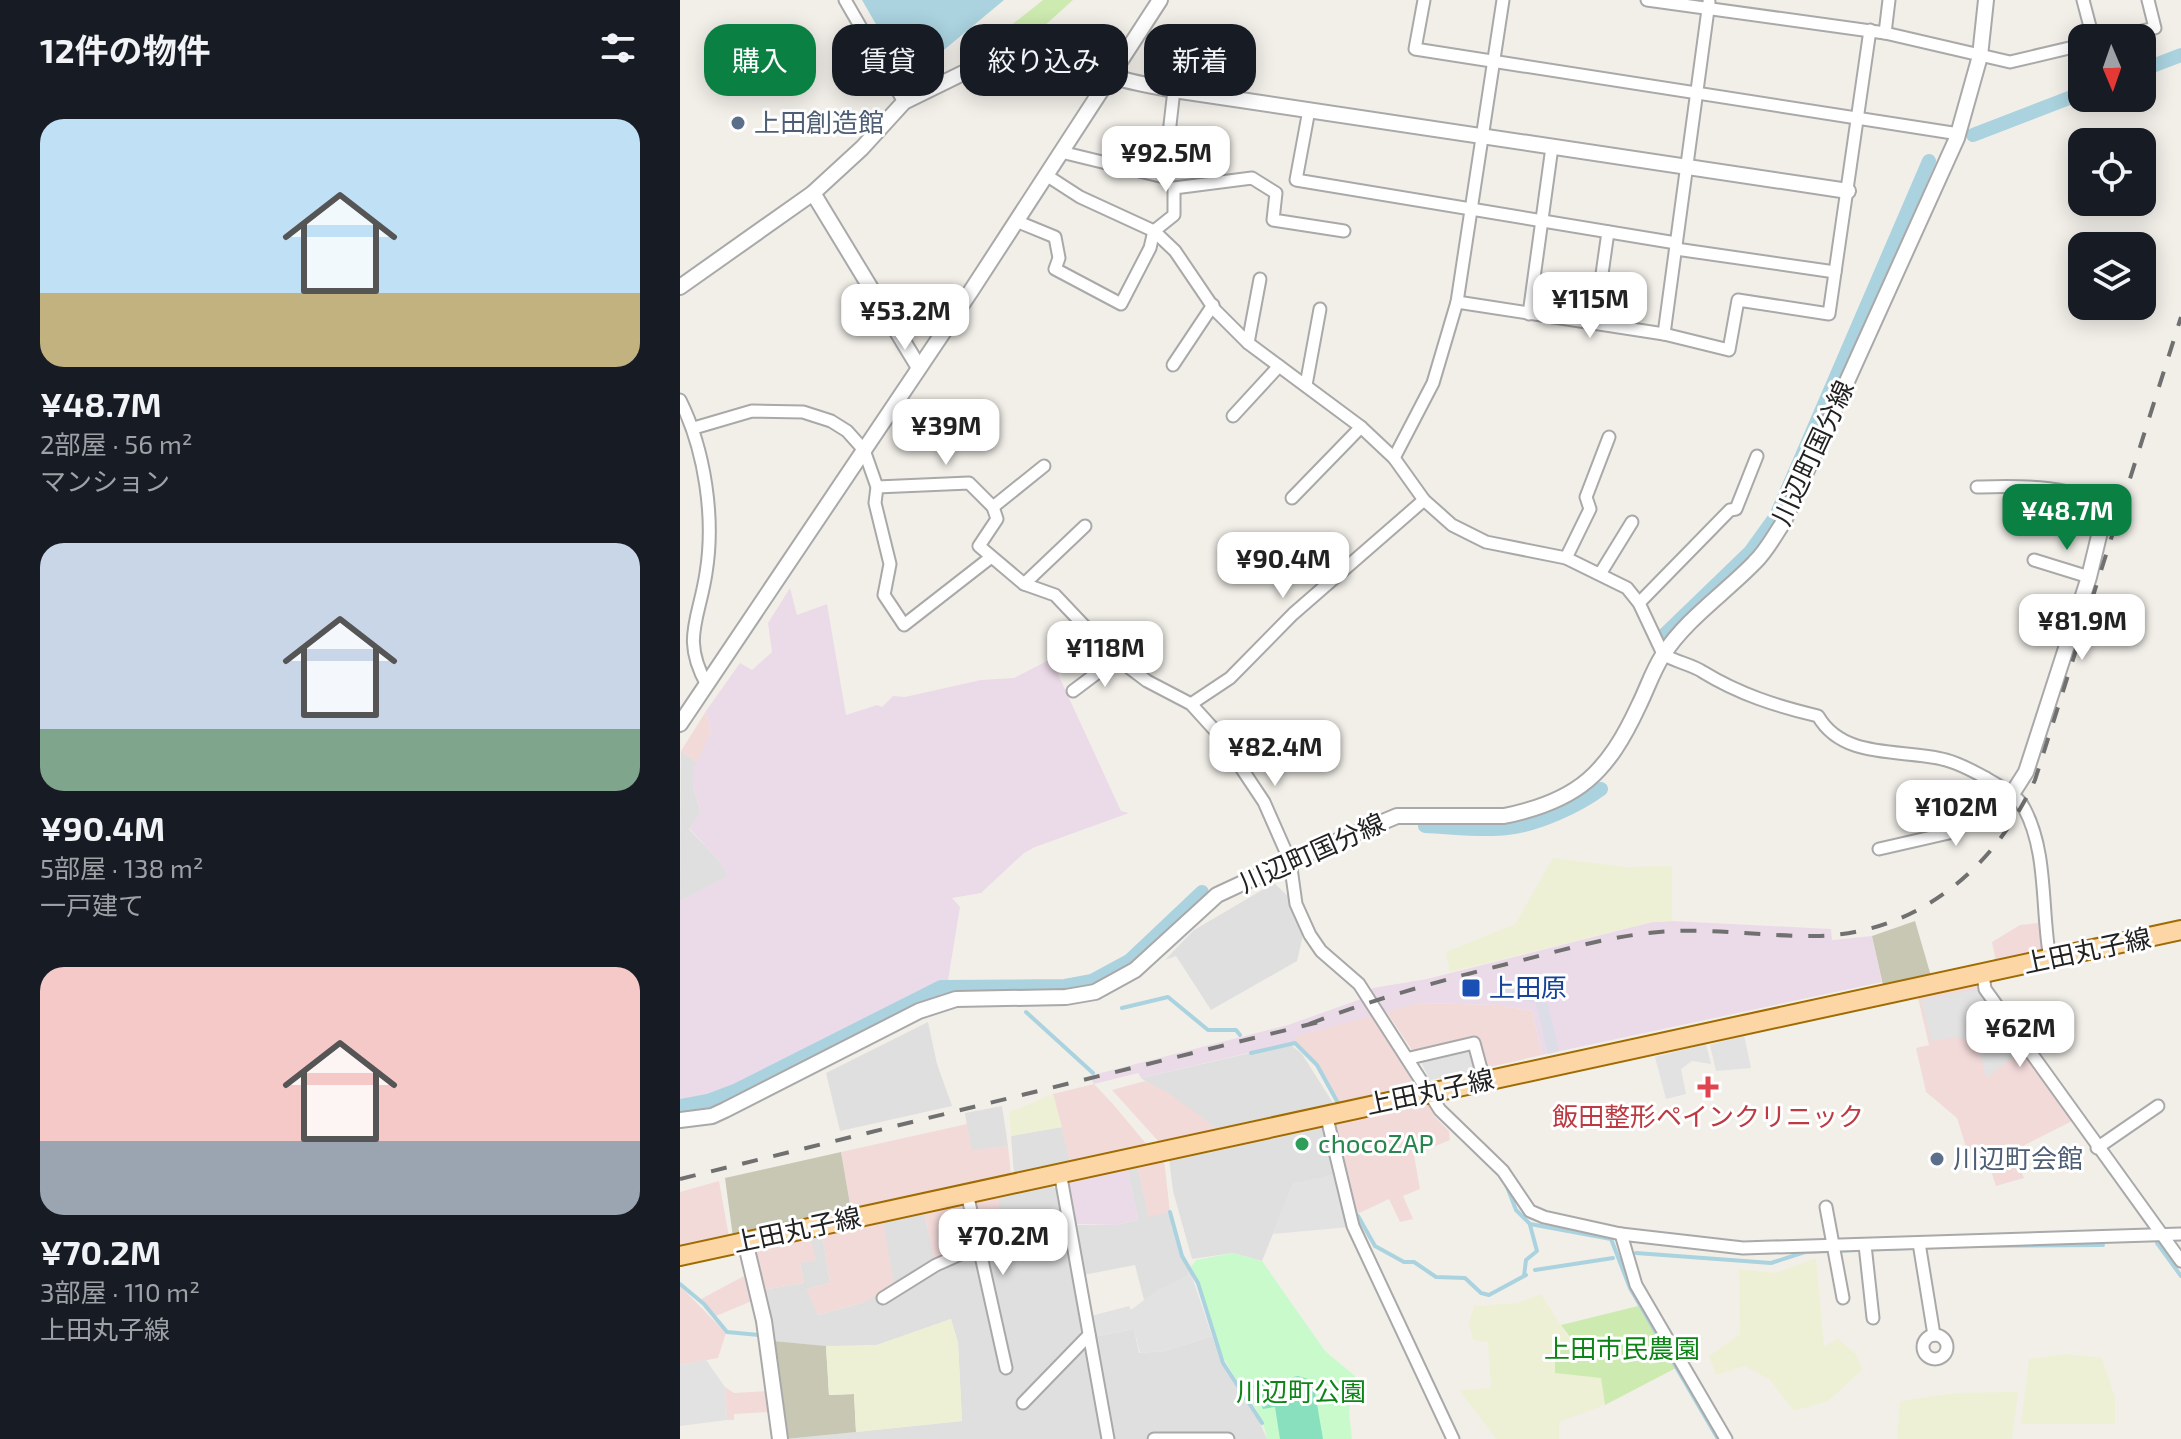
<!DOCTYPE html>
<html lang="ja">
<meta charset="utf-8">
<style>
body{margin:0;font-family:"Exo 2","Noto Sans JP",sans-serif;background:#20242c;color:#f1f3f6;height:100vh;display:flex;flex-direction:column;font-size:30px;white-space:nowrap}
*{box-sizing:border-box;margin:0}
p{font-size:26px;color:#9ea1a6}
.icon{flex:none;width:44px;height:44px;fill:none;stroke:currentColor;stroke-width:2;stroke-linecap:round;stroke-linejoin:round}
.map{position:relative;flex:1;overflow:hidden}
.details{display:flex;flex-direction:column;background:#171b24;width:680px}
.details>*{flex:none}
.guide{position:absolute;left:24px;top:24px;width:760px;height:72px;display:flex;gap:16px}
.needle{width:52px;rotate:178deg}
.controls{position:absolute;left:1388px;top:24px;display:grid;gap:16px}
.controls a{display:grid;place-items:center;width:88px;height:88px;border-radius:16px;background:#171b24;box-shadow:0 4px 20px #0003;font-size:40px}
.price{position:absolute;translate:-50% -68px;padding:0 18px;border-radius:16px;background:#fff;color:#222;font-size:26px;line-height:52px;filter:drop-shadow(0 2px 4px #0008)}
.price::after{content:'';position:absolute;left:50%;top:48px;width:24px;height:18px;margin-left:-12px;background:inherit;clip-path:polygon(0 0,100% 0,50% 100%)}
.price.active{background:#0b8043;color:#fff}
ul{padding:0;list-style:none}
li{display:grid;align-content:center;gap:16px;height:424px;padding:0 40px}
li span{display:grid;place-items:center;height:248px;border-radius:24px;color:#555}
li>.icon{margin-inline-start:auto}
span .icon{width:144px;height:144px;fill:#fffc;stroke-width:1}
li b{font-size:34px}
h2{display:flex;justify-content:space-between;align-items:center;height:96px;padding:0 40px;font-size:34px}
.pill{padding:0 28px;border-radius:24px;background:#171b24;box-shadow:0 4px 20px #0003;font-size:28px;line-height:72px}
.pill.active{background:#0b8043;color:#fff}
main{display:flex;flex:1;min-height:0}
.map>svg:first-child{display:block}
</style>
<main>
<section class="details">
<h2>12件の物件<svg class="icon" aria-label="filters" viewBox="0 0 24 24"><path d="M4 7h16M4 17h16"/><circle cx="9" cy="7" r="2"/><circle cx="15" cy="17" r="2"/></svg></h2>
<ul>
<li><span style="background:linear-gradient(#bfe0f5 70%,#c2b280 0)"><svg class="icon" aria-label="home" viewBox="0 0 24 24"><path d="M3 11l9-7 9 7M6 9v11h12V9"/></svg></span><div><b>¥48.7M</b><p>2部屋 · 56 m²</p><p>マンション</p></div></li>
<li><span style="background:linear-gradient(#c9d6e8 75%,#7fa58c 0)"><svg class="icon" aria-label="home" viewBox="0 0 24 24"><path d="M3 11l9-7 9 7M6 9v11h12V9"/></svg></span><div><b>¥90.4M</b><p>5部屋 · 138 m²</p><p>一戸建て</p></div></li>
<li><span style="background:linear-gradient(#f6c9c9 70%,#9aa5b1 0)"><svg class="icon" aria-label="home" viewBox="0 0 24 24"><path d="M3 11l9-7 9 7M6 9v11h12V9"/></svg></span><div><b>¥70.2M</b><p>3部屋 · 110 m²</p><p>上田丸子線</p></div></li>
</ul>
</section>
<div class="map">
<svg width="1501" height="1439" viewBox="0 0 1501 1439">
<rect width="100%" height="100%" fill="#f2efe9"/>
<g fill="#e0dfdf">
<polygon points="1,751 18,763 13,786 21,812 9,829 37,858 49,876 0,901"/>
<polygon points="594,883 611,899 623,935 617,961 531,1010 496,956 485,960 514,930"/>
<polygon points="248,1022 257,1064 272,1106 160,1131 146,1073"/>
<polygon points="610,1044 622,1054 653,1103 539,1130 461,1078"/>
<polygon points="322,1106 328,1146 291,1151 285,1113"/>
<polygon points="642,1124 653,1175 613,1184 582,1261 553,1253 512,1259 493,1191 489,1159"/>
<polygon points="382,1127 390,1162 334,1174 331,1136"/>
<polygon points="457,1165 469,1216 490,1212 501,1257 509,1268 507,1276 464,1300 455,1265 403,1275 394,1225 435,1225 458,1220 447,1168"/>
<polygon points="370,1185 378,1190 422,1439 107,1439 282,1421 278,1343 271,1319 197,1345 153,1347 93,1341 82,1290 124,1283 120,1263 130,1236 142,1233 150,1283 127,1289 138,1315 185,1302 203,1220 244,1212 255,1261 319,1196"/>
<polygon points="454,1329 459,1353 485,1351 532,1336 542,1364 575,1412 587,1439 432,1439 413,1337"/>
</g>
<g fill="#f2dad9">
<polygon points="26,711 31,732 18,763 1,751"/>
<polygon points="1358,923 1364,951 1316,962 1312,942 1340,925"/>
<polygon points="1297,985 1392,1121 1333,1151 1344,1178 1316,1186 1311,1171 1304,1172 1296,1153 1286,1147 1277,1118 1246,1092 1236,1048 1249,1045 1238,998"/>
<polygon points="740,1003 819,1005 852,1011 862,1055 805,1068 734,1053 706,1011"/>
<polygon points="693,1015 736,1076 725,1087 659,1102 637,1065 616,1042 615,1036"/>
<polygon points="465,1081 490,1094 539,1130 480,1143 432,1090"/>
<polygon points="414,1084 432,1103 468,1146 390,1162 373,1094"/>
<polygon points="750,1101 754,1116 769,1131 770,1140 734,1155 740,1189 723,1196 733,1219 720,1222 709,1199 675,1215 654,1121"/>
<polygon points="287,1124 291,1150 328,1146 331,1175 171,1210 161,1152"/>
<polygon points="484,1160 490,1212 469,1217 457,1165"/>
<polygon points="39,1181 49,1237 0,1249 0,1192"/>
<polygon points="319,1196 319,1230 300,1238 294,1201"/>
<polygon points="281,1204 286,1207 294,1244 255,1262 244,1212"/>
<polygon points="203,1220 214,1285 185,1302 138,1315 126,1289 150,1283 142,1233"/>
<polygon points="130,1236 136,1260 120,1263 124,1283 82,1290 72,1254 82,1246"/>
<polygon points="64,1276 72,1301 36,1316 21,1299"/>
<polygon points="0,1286 46,1333 38,1358 0,1365"/>
<polygon points="45,1387 54,1393 88,1391 90,1412 54,1414 54,1420 47,1420"/>
</g>
<g fill="#ebdbe8">
<polygon points="110,588 117,615 147,604 166,715 197,705 202,707 213,696 225,697 301,680 334,678 371,659 441,811 449,813 355,847 344,853 301,893 272,898 280,907 268,980 240,990 53,1088 0,1103 0,901 48,876 37,858 9,828 21,812 13,786 13,770 31,732 26,711 60,663 72,670 92,652 88,623"/>
<polygon points="992,921 1151,929 1152,940 1192,936 1202,982 862,1055 852,1011 819,1005 740,1003 616,1036 616,1042 461,1078 458,1073 414,1084 409,1076 608,1025 681,999 693,988 747,979 972,922"/>
<polygon points="447,1168 458,1220 435,1225 394,1224 387,1181"/>
</g>
<g fill="#c7c7b4">
<polygon points="1235,921 1251,976 1203,985 1192,936"/>
<polygon points="161,1152 171,1210 53,1237 45,1178"/>
<polygon points="93,1341 146,1346 149,1395 174,1394 176,1432 106,1439"/>
</g>
<g fill="#eef0d5">
<polygon points="873,858 946,867 992,866 992,921 972,922 770,972 766,952 835,924"/>
<polygon points="373,1094 382,1127 331,1136 329,1112"/>
<polygon points="1136,1258 1144,1346 1158,1339 1176,1354 1182,1370 1148,1401 1114,1411 1090,1380 1065,1366 1036,1375 1029,1356 1060,1334 1059,1269 1096,1273"/>
<polygon points="861,1294 890,1340 921,1378 925,1405 879,1422 879,1439 816,1439 779,1390 811,1388 808,1342 793,1340 789,1323 794,1306 837,1303"/>
<polygon points="271,1319 278,1343 282,1421 176,1432 174,1394 149,1395 146,1346 197,1345"/>
<polygon points="1386,1354 1422,1358 1435,1397 1435,1424 1341,1424 1349,1359"/>
<polygon points="1338,1392 1332,1439 1217,1439 1220,1401 1274,1393"/>
</g>
<g fill="#cdebb0">
<polygon points="363,0 393,0 352,37 338,37 291,57"/>
<polygon points="958,1306 996,1368 925,1405 921,1378 875,1373 875,1348 899,1349 881,1325"/>
</g>
<path fill="#c8facc" d="M 553,1253 L 582,1261 L 645,1351 L 675,1376 L 669,1412 L 672,1439 L 587,1439 C 582,1408 560,1389 546,1362 C 529,1332 527,1296 511,1267 L 516,1260 Z"/>
<polygon fill="#88e0be" points="618,1376 628,1379 634,1387 643,1439 600,1439 595,1407 583,1409 573,1386"/>
<g fill="#e2e2e2">
<polygon points="1296,989 1338,1053 1306,1078 1300,1052 1294,1045 1278,1037 1251,1041 1241,1000"/>
<polygon points="1064,1035 1071,1068 1036,1071 1030,1045"/>
<polygon points="1026,1044 1031,1064 1012,1061 1001,1069 1006,1094 986,1099 975,1057"/>
<polygon points="787,1048 792,1050 798,1070 750,1080 742,1064 746,1057"/>
<polygon points="653,1175 669,1227 593,1234 613,1183"/>
<polygon points="509,1268 532,1336 485,1351 460,1353 454,1329 413,1337 411,1316 449,1306 451,1310 477,1290 506,1277"/>
<polygon points="26,1360 45,1387 47,1420 0,1426 0,1365"/>
</g>
<polygon fill="#dddde8" points="850,978 853,995 868,1004 879,1051 868,1054 856,1003 820,996 818,985"/>
<polygon fill="#aad3df" points="182,0 324,0 241,69 223,71"/>
<g fill="none" stroke-linecap="round" stroke-linejoin="round">
<g stroke="#aad3df" stroke-width="4">
<polyline points="344,985 345,989"/>
<polyline points="442,1008 488,997 528,1030 556,1030 560,1035"/>
<polyline points="346,1012 413,1073"/>
<polyline points="571,1053 615,1043 637,1065 658,1103"/>
<polyline points="826,1184 836,1210 850,1224 931,1239 950,1288 1038,1439"/>
<polyline points="490,1212 502,1256 518,1283 543,1363 582,1423"/>
<polyline points="678,1216 695,1246 724,1262 734,1262 756,1277 785,1278 801,1293 809,1295 846,1275"/>
<polyline points="1477,1243 1501,1276"/>
<polyline points="1292,1246 1423,1245"/>
<polyline points="956,1253 1091,1263 1125,1252 1255,1247"/>
<polyline points="855,1270 933,1258"/>
<polyline points="844,1276 846,1260 857,1251 850,1225"/>
<polyline points="0,1284 24,1304 47,1332 79,1335"/>
</g>
<g stroke="#aad3df" stroke-width="14">
<polyline points="1462,70 1501,55"/>
<polyline points="1293,135 1402,93"/>
<polyline points="983,636 1070,552 1096,516 1249,161"/>
<path d="M 745,826 C 772,827 801,831 827,828 C 857,825 898,806 921,789"/>
<polyline points="0,1106 28,1101 57,1090 261,987 385,986 412,981 449,961 522,892"/>
</g>
<g stroke="#a9a9a9" stroke-width="15">
<g id="minor">
<polyline points="165,0 224,102"/>
<polyline points="744,0 735,49 1279,134"/>
<polyline points="967,0 1205,33 1330,62 1402,45"/>
<polyline points="1403,0 1413,38"/>
<polyline points="1205,33 1209,0"/>
<polyline points="1432,38 1475,28 1468,0"/>
<polyline points="629,110 616,180 996,243"/>
<polyline points="381,152 484,177 494,90"/>
<path d="M 366,175 L 400,197 L 474,231 L 495,251 L 535,310 L 568,343 L 681,427 L 714,458 L 744,500 L 772,525 L 806,542 L 886,558 L 947,588 L 959,603 L 983,654 C 995,662 1011,664 1023,672 C 1059,694 1096,706 1138,716 C 1164,761 1224,748 1266,760 C 1284,765 1301,775 1316,784 C 1326,791 1339,797 1344,808 C 1368,852 1361,910 1370,959"/>
<polyline points="336,221 375,237 379,258 375,269 441,304 470,248 474,231 494,215 494,188 572,178 596,193 593,220 664,231"/>
<polyline points="996,249 1155,272"/>
<polyline points="777,302 984,334 1049,350 1058,300 1149,314 1190,30"/>
<polyline points="849,314 872,147"/>
<polyline points="915,323 928,232"/>
<polyline points="984,334 1029,2"/>
<polyline points="568,343 580,279"/>
<polyline points="493,365 533,305"/>
<polyline points="626,385 640,309"/>
<path d="M 0,400 C 25,450 35,518 26,573 C 19,620 1,639 27,685"/>
<polyline points="553,416 599,366"/>
<polyline points="14,428 72,411 123,412 151,421 167,431 184,450 197,487 195,503 210,564 204,595 224,625 310,558"/>
<polyline points="714,458 753,383 777,302 823,0"/>
<polyline points="197,487 289,483 313,507 317,519 299,546 344,584 375,595 430,653 467,681 511,704 540,736 584,802 610,861 616,904 630,935 641,951 679,984 760,1110 823,1171 850,1211 864,1217 941,1234 1063,1248 1501,1234"/>
<path d="M 1297,487 C 1332,486 1400,483 1425,511"/>
<polyline points="612,498 681,427"/>
<polyline points="313,507 364,466"/>
<polyline points="886,558 910,509 906,497 929,437"/>
<polyline points="1354,560 1409,577"/>
<polyline points="920,574 952,522"/>
<polyline points="344,584 405,526"/>
<polyline points="959,603 1050,510 1056,509 1077,456"/>
<polyline points="393,691 437,658"/>
<polyline points="511,704 550,678 613,614 744,500"/>
<polyline points="1199,849 1269,833 1306,778"/>
<polyline points="1303,974 1305,989 1501,1261"/>
<polyline points="730,1058 794,1043 804,1080"/>
<polyline points="646,1114 673,1226 773,1439"/>
<polyline points="1417,1148 1478,1106"/>
<polyline points="380,1172 428,1439"/>
<polyline points="287,1193 326,1368"/>
<polyline points="1146,1207 1163,1298"/>
<polyline points="941,1234 956,1285 1046,1439"/>
<polyline points="1239,1243 1254,1335"/>
<polyline points="1185,1245 1193,1318"/>
<polyline points="203,1298 256,1265 299,1246"/>
<circle cx="1255" cy="1347" r="12"/>
<polyline points="343,1403 409,1335"/>
<polyline points="474,1439 548,1439"/>
</g>
</g>
<g stroke="#a9a9a9" stroke-width="18">
<g id="tertiary">
<polyline points="133,193 238,366"/>
<path d="M 0,287 L 133,193 L 182,148 L 224,102 L 338,46 C 392,38 390,61 432,76 C 451,83 474,86 494,90 L 1168,191"/>
<polyline points="0,724 291,291 480,0"/>
<polyline points="1332,794 1346,772 1409,577 1425,511"/>
<path d="M 0,1120 L 32,1116 L 45,1110 L 239,1011 L 276,999 L 386,997 L 415,992 L 455,970 L 537,895 L 610,861 L 717,816 L 824,816 C 899,801 928,772 959,705 C 967,689 973,670 983,655 C 1006,619 1045,593 1074,563 C 1086,552 1094,536 1103,523 L 1277,138 L 1300,56 L 1306,0"/>
<polyline points="65,1241 84,1321 100,1439"/>
</g>
</g>
<g stroke="#a06b00" stroke-width="22">
<polyline id="primary" points="0,1256 1501,930"/>
</g>
<use href="#minor" stroke="#fff" stroke-width="11"/>
<use href="#tertiary" stroke="#fff" stroke-width="14"/>
<use href="#primary" stroke="#fcd6a4" stroke-width="18"/>
<g stroke="#707070" stroke-width="4" stroke-dasharray="16 16" stroke-linecap="butt">
<path d="M 629,1024 C 699,997 770,978 843,960 C 882,950 921,939 961,934 C 1020,925 1078,937 1137,936 C 1237,934 1315,868 1355,780 L 1501,317"/>
<polyline points="0,1179 639,1022"/>
</g>
</g>
<g fill="#5c6f8a" stroke="#fff" stroke-width="3">
<circle cx="58" cy="123" r="8"/>
<circle cx="1257" cy="1159" r="8"/>
</g>
<rect fill="#1a4fb4" stroke="#fff" stroke-width="3" x="781" y="978" width="20" height="20" rx="4"/>
<path fill="#e0444e" stroke="#fff" stroke-width="3" d="M1024 1075h8v8h8v8h-8v8h-8v-8h-8v-8h8z"/>
<circle fill="#2e9e5b" stroke="#fff" stroke-width="3" cx="622" cy="1144" r="8"/>
<g text-anchor="middle" stroke-width="6" stroke-linejoin="round" paint-order="stroke">
<g font-size="26" fill="#4e5e75" stroke="#fff" text-anchor="start">
<text x="74" y="132">上田創造館</text>
<text x="1273" y="1168">川辺町会館</text>
</g>
<g font-size="26" fill="#222" stroke="#fff">
<text transform="translate(1133 453) rotate(-65)" y="9">川辺町国分線</text>
<text transform="translate(632 853) rotate(-24)" y="9">川辺町国分線</text>
<text transform="translate(1407 951) rotate(-12)" y="9">上田丸子線</text>
<text transform="translate(750 1092) rotate(-12)" y="9">上田丸子線</text>
<text transform="translate(117 1230) rotate(-12)" y="9">上田丸子線</text>
</g>
<g font-size="26" fill="#164399" stroke="#fff" text-anchor="start">
<text x="809" y="997">上田原</text>
</g>
<g font-size="26" fill="#be3a42" stroke="#fff">
<text x="1028" y="1126">飯田整形ペインクリニック</text>
</g>
<g font-size="26" fill="#27864d" stroke="#fff" text-anchor="start">
<text x="638" y="1153">chocoZAP</text>
</g>
<g font-size="26" fill="#0c8416" stroke="#fff">
<text x="942" y="1358">上田市民農園</text>
<text x="621" y="1401">川辺町公園</text>
</g>
</g>
</svg>
<div class="controls">
<a><svg class="needle" viewBox="-14 -14 28 28"><path d="M0-13l5 13h-10z" fill="#e53935"/><path d="M0 13l5-13h-10z" fill="#9ea1a6"/></svg></a>
<a><svg class="icon" aria-label="locate" viewBox="0 0 24 24"><circle cx="12" cy="12" r="6"/><path d="M12 2v4M12 18v4M2 12h4M18 12h4"/></svg></a>
<a><svg class="icon" aria-label="layers" viewBox="0 0 24 24"><path d="M12 4l9 5-9 5-9-5zM3 14l9 5 9-5"/></svg></a>
</div>
<b class="price" style="left:486px;top:194px">¥92.5M</b>
<b class="price" style="left:910px;top:340px">¥115M</b>
<b class="price" style="left:225px;top:352px">¥53.2M</b>
<b class="price" style="left:266px;top:467px">¥39M</b>
<b class="price active" style="left:1387px;top:552px">¥48.7M</b>
<b class="price" style="left:603px;top:600px">¥90.4M</b>
<b class="price" style="left:1402px;top:662px">¥81.9M</b>
<b class="price" style="left:425px;top:689px">¥118M</b>
<b class="price" style="left:595px;top:788px">¥82.4M</b>
<b class="price" style="left:1276px;top:848px">¥102M</b>
<b class="price" style="left:1340px;top:1069px">¥62M</b>
<b class="price" style="left:323px;top:1277px">¥70.2M</b>
<div class="guide">
<a class="pill active">購入</a>
<a class="pill">賃貸</a>
<a class="pill">絞り込み</a>
<a class="pill">新着</a>
</div>
</div>
</main>
